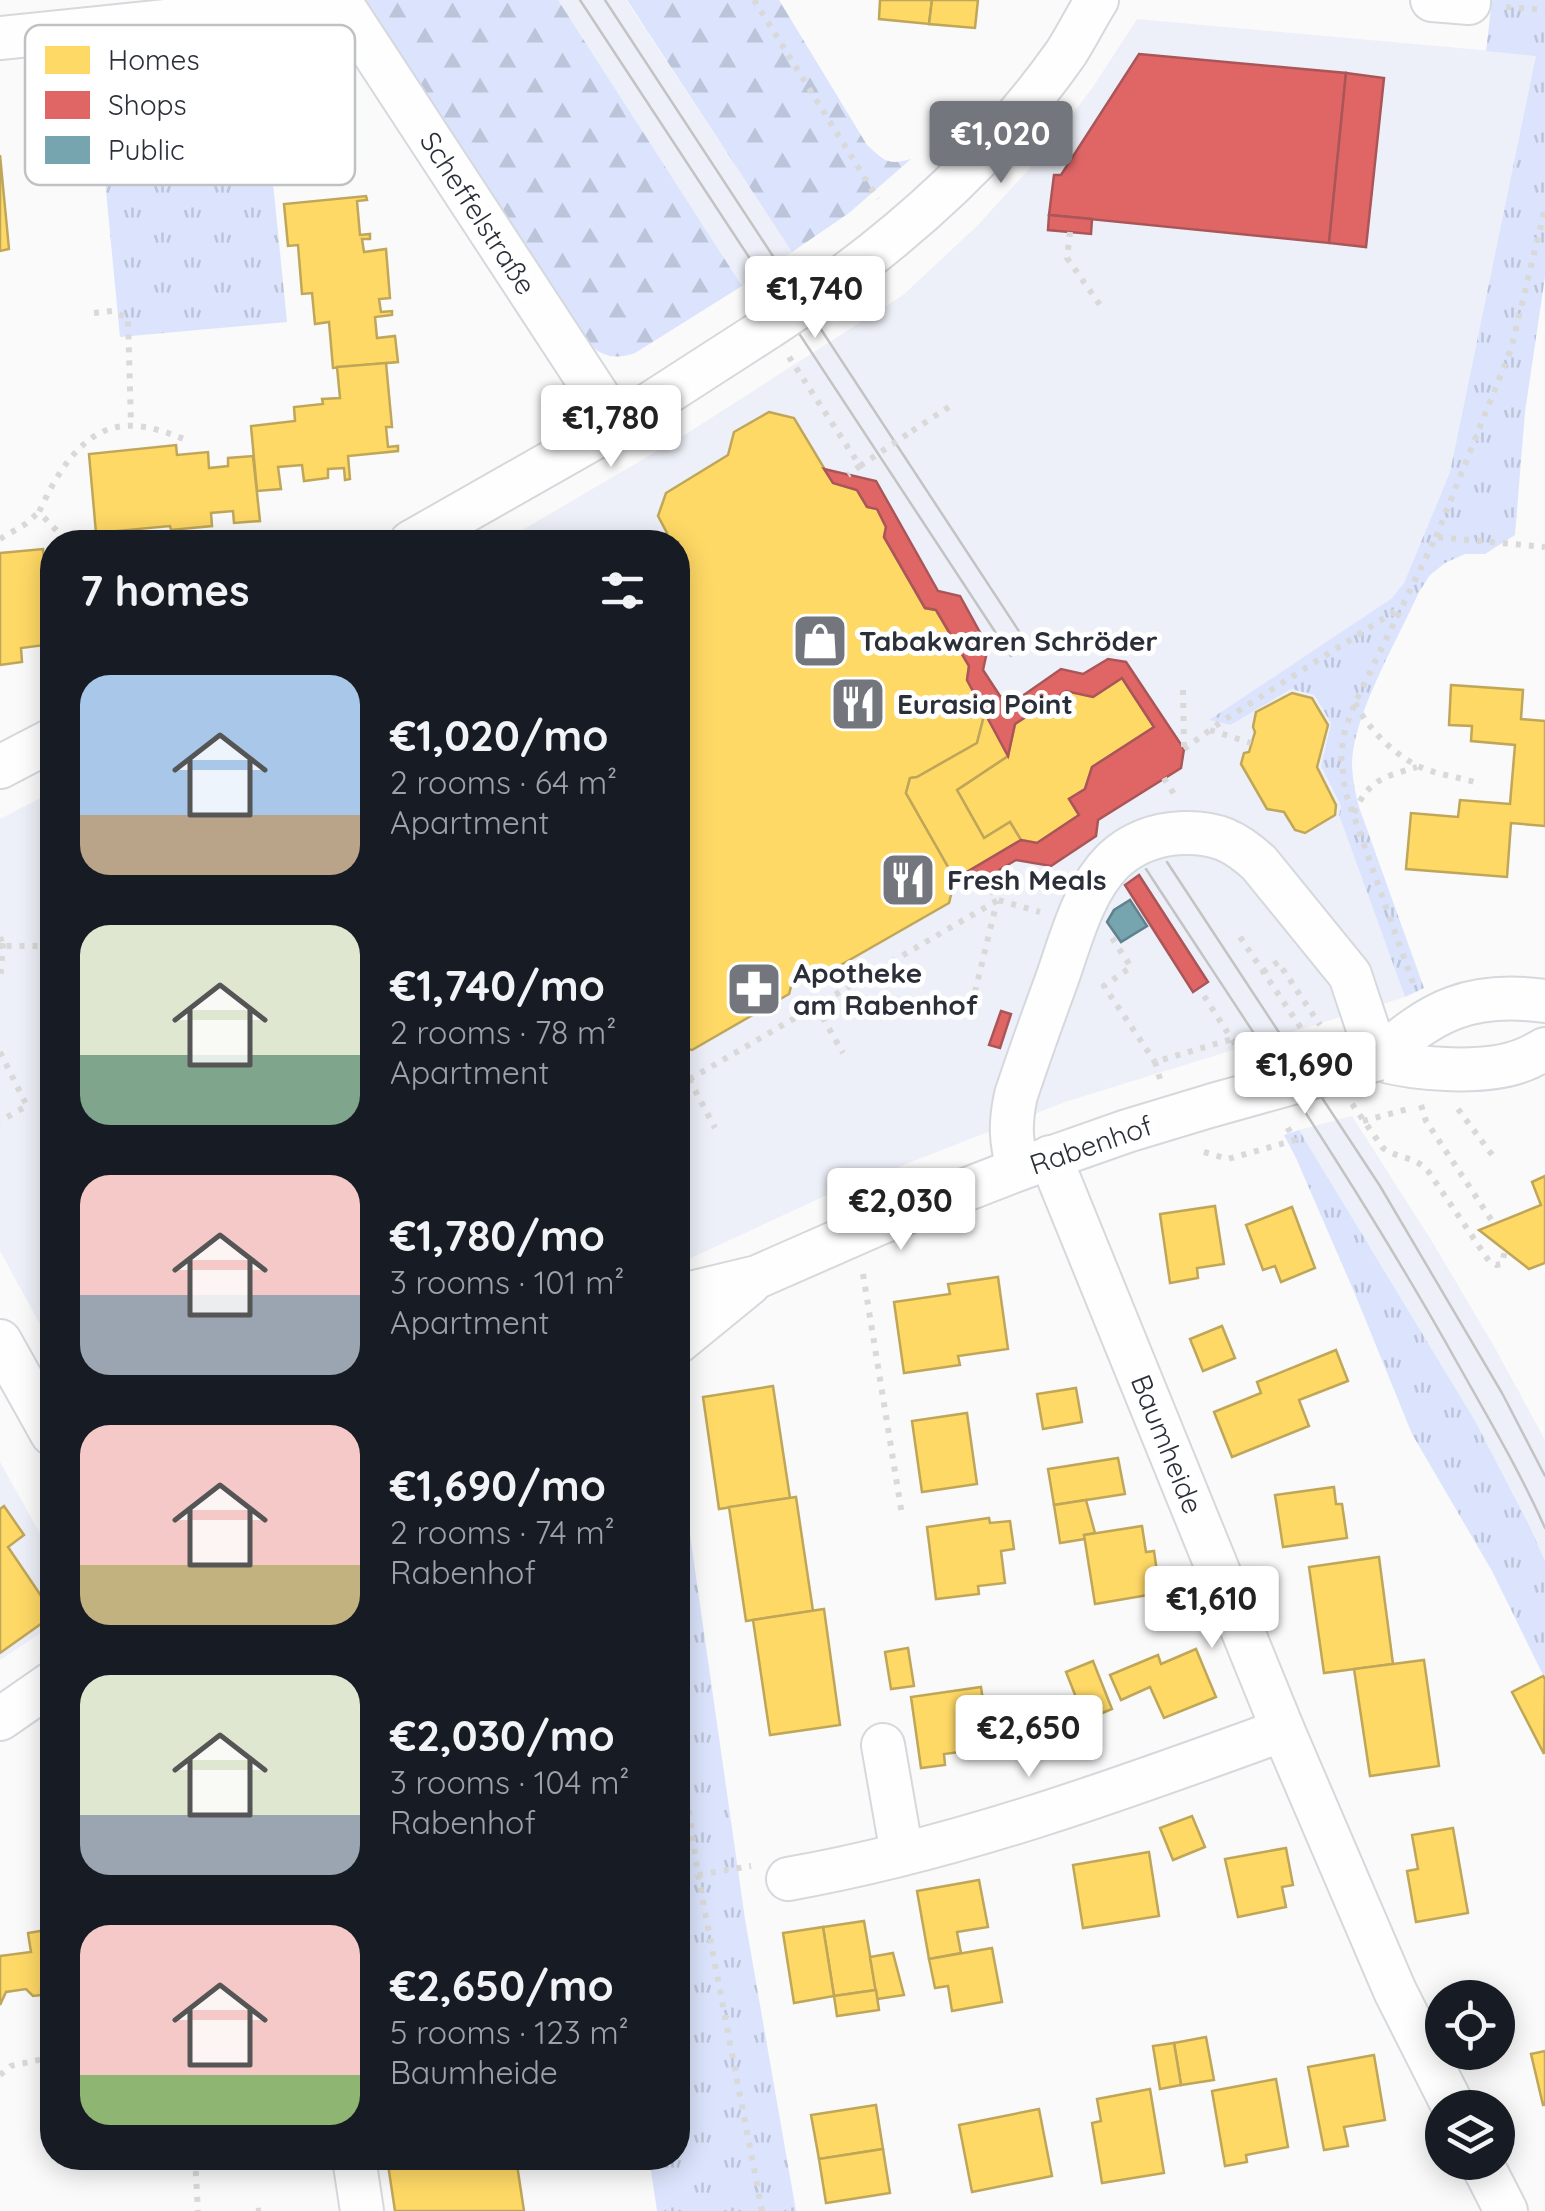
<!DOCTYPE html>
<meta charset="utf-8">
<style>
body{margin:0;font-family:Quicksand,sans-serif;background:#20242c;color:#f1f3f6;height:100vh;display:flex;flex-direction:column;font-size:38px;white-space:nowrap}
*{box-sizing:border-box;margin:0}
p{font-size:32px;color:#9ea1a6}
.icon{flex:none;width:55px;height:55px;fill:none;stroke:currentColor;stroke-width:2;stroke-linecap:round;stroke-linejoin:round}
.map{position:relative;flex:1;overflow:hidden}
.sheet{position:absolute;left:40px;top:530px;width:650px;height:1640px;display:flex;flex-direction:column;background:#171b24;border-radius:40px;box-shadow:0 5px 25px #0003}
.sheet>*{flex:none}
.tools{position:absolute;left:1425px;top:1980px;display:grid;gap:20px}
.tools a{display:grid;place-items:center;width:90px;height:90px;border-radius:50%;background:#171b24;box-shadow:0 5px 25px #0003;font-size:50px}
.price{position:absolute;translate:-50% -85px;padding:0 22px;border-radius:10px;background:#fff;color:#222;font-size:32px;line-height:65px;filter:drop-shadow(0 2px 5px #0008)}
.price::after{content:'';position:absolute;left:50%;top:60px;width:30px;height:22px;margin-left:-15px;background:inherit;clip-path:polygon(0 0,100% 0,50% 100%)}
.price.selected{background:#73767d;color:#fff}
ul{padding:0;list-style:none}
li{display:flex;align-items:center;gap:30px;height:250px;padding:0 40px}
li span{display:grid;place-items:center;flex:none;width:280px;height:200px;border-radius:30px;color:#555}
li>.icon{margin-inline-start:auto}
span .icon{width:120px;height:120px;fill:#fffc;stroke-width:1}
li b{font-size:42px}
h2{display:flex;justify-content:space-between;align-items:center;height:120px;padding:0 40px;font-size:42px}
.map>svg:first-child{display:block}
</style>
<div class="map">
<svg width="1545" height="2211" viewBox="0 0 1545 2211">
<defs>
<pattern id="grass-tufts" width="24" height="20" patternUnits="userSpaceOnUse" patternTransform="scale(2.5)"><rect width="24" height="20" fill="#dbe4fc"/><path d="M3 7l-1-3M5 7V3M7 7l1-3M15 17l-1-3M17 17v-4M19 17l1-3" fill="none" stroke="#bcc4d9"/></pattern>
<pattern id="forest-firs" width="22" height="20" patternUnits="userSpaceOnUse" patternTransform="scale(2.5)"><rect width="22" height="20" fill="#dbe4fc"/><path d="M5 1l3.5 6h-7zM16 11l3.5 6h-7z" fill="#bcc4d9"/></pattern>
</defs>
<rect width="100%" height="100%" fill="#fafafa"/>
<g fill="#edf0f8">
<polygon points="558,0 626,0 792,252 742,286"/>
<polygon points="1137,19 1537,55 1450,472 1404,583 1391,599 1376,610 1210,719 1232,725 1291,689 1314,695 1331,723 1321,766 1341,806 1339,815 1405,997 1065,1102 827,1195 678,1264 678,542 502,542 686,434 903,295 977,226 1039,158 1093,87"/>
<polygon points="52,792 52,1346 0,1251 0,819"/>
<polygon points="1352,1116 1433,1243 1495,1348 1545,1440 1545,1561 1529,1525 1474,1419 1299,1130"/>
<polygon points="0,1462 52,1555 52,1623 44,1631 0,1660"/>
</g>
<g fill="url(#grass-tufts)">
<path d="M 1492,0 L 1545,0 L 1545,277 L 1525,412 L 1515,535 L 1485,554 L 1465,554 L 1445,563 L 1430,575 L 1419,592 C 1398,639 1355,711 1352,761 C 1352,777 1355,792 1359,807 L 1424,988 L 1405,997 L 1339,815 L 1341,806 L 1321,766 L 1331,723 L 1314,695 L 1291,689 L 1231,725 L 1209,720 L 1391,599 L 1404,583 L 1450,472 L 1536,56 L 1486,51 Z"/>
<polygon points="270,153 287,322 120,337 104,170"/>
<polygon points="1299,1130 1474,1419 1529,1525 1545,1561 1545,1679 1492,1571 1412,1434 1355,1294 1296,1158 1284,1135"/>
<polygon points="678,1451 745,1919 796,2211 657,2211 649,2158 678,2158"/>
</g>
<g fill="url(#forest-firs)">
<path d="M 364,0 L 558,0 L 742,286 L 635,353 C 615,360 602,357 587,342 Z"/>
<path d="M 627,0 L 779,0 L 867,145 C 884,160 887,166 911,159 L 849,213 L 792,252 Z"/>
</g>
<g fill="#ffd966" stroke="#bfa658" stroke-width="2.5">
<polygon points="880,0 932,0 929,24 879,19"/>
<polygon points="932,0 978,0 975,28 929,24"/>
<polygon points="0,155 9,249 0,251"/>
<polygon points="366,196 367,200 357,201 360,235 370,234 370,239 362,239 364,252 386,249 390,298 379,299 381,312 392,311 392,315 375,317 377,338 395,336 398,362 333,368 329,322 315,324 312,293 302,294 298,245 288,246 284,204"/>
<polygon points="386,363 392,427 386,427 388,447 398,446 398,451 348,456 350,479 345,480 344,468 328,469 328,478 304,481 302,465 278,467 281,489 257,491 251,426 295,421 294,407 323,404 322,399 340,398 337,367"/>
<polygon points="769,412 794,418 833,483 857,490 867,507 877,509 886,527 884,537 925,608 936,610 969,666 967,680 985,712 977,743 917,777 910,778 906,793 955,879 949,903 818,978 806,975 792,983 789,994 692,1050 681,1047 678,1049 678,542 650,542 667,533 658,516 666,493 728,455 734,432"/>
<polygon points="176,445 177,455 208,452 209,468 228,466 228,458 253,456 260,521 234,523 233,511 211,513 212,526 171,530 170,526 96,533 89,454"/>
<polygon points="43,549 51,615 42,616 45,645 21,648 22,662 0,665 0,553"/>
<polygon points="1122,678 1154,727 1092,767 1085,789 1069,799 1079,815 1037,843 1021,840 1010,822 984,838 957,790 1008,756 1015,724 1066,691 1093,697"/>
<polygon points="1451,685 1523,690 1521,719 1545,721 1545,826 1511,823 1507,877 1406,869 1411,813 1458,817 1460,800 1510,804 1515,745 1471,741 1472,726 1449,725"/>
<polygon points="1292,693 1312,698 1328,725 1317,767 1336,805 1335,815 1305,833 1295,830 1284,812 1267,809 1241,764 1244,753 1249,752 1255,732 1253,727 1256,712"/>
<polygon points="985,712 1008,756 957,790 984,838 1010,822 1021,840 955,879 906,793 910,778 917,777 977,743"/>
<polygon points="1545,1176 1545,1263 1529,1269 1479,1230 1541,1205 1532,1182"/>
<polygon points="1215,1206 1224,1264 1197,1268 1198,1278 1170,1283 1160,1214"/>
<polygon points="1292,1207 1315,1268 1281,1282 1275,1266 1263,1270 1246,1225"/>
<polygon points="998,1277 1008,1349 958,1356 960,1365 904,1373 894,1302 950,1294 948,1284"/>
<polygon points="1222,1326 1235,1358 1203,1371 1190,1339"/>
<polygon points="1336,1350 1348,1381 1299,1400 1309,1426 1232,1457 1214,1412 1261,1393 1257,1382"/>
<polygon points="773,1386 790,1498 719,1509 703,1397"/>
<polygon points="1076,1388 1082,1422 1043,1429 1037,1394"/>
<polygon points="967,1413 977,1484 922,1492 912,1421"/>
<polygon points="1118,1458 1125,1494 1054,1505 1048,1469"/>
<polygon points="1334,1487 1336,1504 1342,1504 1347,1538 1283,1547 1275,1495"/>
<polygon points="796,1497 813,1611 746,1621 729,1507"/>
<polygon points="1086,1500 1095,1533 1084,1535 1085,1539 1060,1543 1054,1505"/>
<polygon points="4,1506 24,1535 8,1547 52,1612 52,1616 0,1653 0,1509"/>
<polygon points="989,1518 990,1523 1010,1521 1014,1549 1001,1551 1005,1583 978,1586 979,1594 936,1599 927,1527"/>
<polygon points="1142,1526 1146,1552 1154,1551 1160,1593 1095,1604 1084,1535"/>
<polygon points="1379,1557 1393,1664 1324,1673 1309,1567"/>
<polygon points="824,1609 840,1725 770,1735 753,1620"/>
<polygon points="908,1648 914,1686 891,1689 885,1652"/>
<polygon points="1196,1649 1216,1697 1164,1718 1150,1687 1121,1700 1110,1675 1158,1655 1161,1664"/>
<polygon points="1424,1660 1439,1766 1370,1776 1354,1669"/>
<polygon points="1093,1661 1112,1709 1085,1720 1066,1672"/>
<polygon points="1543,1676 1545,1679 1544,1754 1512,1692"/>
<polygon points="981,1687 990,1748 944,1754 945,1765 921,1768 911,1697"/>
<polygon points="1192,1816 1205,1847 1173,1860 1160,1828"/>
<polygon points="1453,1828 1468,1913 1416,1922 1407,1871 1418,1869 1412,1835"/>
<polygon points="1286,1848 1293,1885 1282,1887 1286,1907 1238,1917 1225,1859"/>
<polygon points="1149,1852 1159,1916 1083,1928 1073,1865"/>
<polygon points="979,1880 988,1927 957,1932 961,1953 929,1959 917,1891"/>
<polygon points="864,1921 876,1990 834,1996 823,1927"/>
<polygon points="823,1927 834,1996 794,2003 783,1933"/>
<polygon points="52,1929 52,1984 46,1985 41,1990 42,1995 33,1996 26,1989 6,1992 0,2005 0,1956 31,1952 28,1933"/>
<polygon points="992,1948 1002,2002 952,2011 948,1986 935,1988 929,1959"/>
<polygon points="893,1953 904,1995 877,1999 870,1957"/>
<polygon points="876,1990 879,2010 837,2016 834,1996"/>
<polygon points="1206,2037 1214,2080 1181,2085 1174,2043"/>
<polygon points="1174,2043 1181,2085 1160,2089 1153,2046"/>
<polygon points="1545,2051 1545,2105 1543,2105 1531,2054"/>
<polygon points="1374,2055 1385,2120 1344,2127 1348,2146 1324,2150 1308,2067"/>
<polygon points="1276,2079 1288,2147 1246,2155 1247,2162 1225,2166 1212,2091"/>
<polygon points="1150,2089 1164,2173 1102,2183 1092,2123 1101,2121 1097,2099"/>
<polygon points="876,2105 883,2149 819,2159 811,2115"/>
<polygon points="1039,2109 1052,2176 972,2192 959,2125"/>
<polygon points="883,2149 890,2193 826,2203 819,2159"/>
<polygon points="387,2158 516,2158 524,2211 395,2211"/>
</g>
<g fill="#e06666" stroke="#aa5658" stroke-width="2.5">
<polygon points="1139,54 1346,73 1329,243 1049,215 1054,175 1061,175"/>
<polygon points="1346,73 1384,78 1366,247 1329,243"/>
<polygon points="1049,215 1092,219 1091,234 1048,230"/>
<polygon points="824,469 876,481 938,591 960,596 988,647 983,670 1000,696 1018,699 1061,669 1083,674 1108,659 1126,662 1184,749 1181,768 1098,820 1096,836 1051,866 1016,860 970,887 955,879 1021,840 1037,843 1079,815 1069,799 1085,789 1092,767 1154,727 1122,678 1093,697 1066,691 1015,724 1008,756 967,680 969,666 936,610 925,608 884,537 886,527 877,509 867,507 857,490 833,483"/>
<polygon points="1139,875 1208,982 1193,992 1125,885"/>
<polygon points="1001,1011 1011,1014 1000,1048 989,1045"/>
</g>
<polygon fill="#76a5af" stroke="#60828c" stroke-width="2.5" points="1130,900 1147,926 1121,942 1107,922 1114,910"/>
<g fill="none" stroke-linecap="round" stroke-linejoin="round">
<g stroke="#d5d8dc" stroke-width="46">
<g id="minor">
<polyline points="339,0 617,425"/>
<polyline points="1432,0 1469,3 1469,0"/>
<polyline points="0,38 341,3"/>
<path d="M 820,293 C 913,227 1000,147 1066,53 C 1077,36 1086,17 1097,0"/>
<polyline points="411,542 617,425 769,327"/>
<polyline points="0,767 52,740"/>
<path d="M 1378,1059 C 1432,1010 1471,991 1545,1001"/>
<path d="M 1378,1059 C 1416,1070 1486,1075 1523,1060 C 1531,1057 1538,1053 1545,1049"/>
<polyline points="1050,1157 1283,1730 1395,1991 1454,2108"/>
<path d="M 1019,1169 C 1010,1143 1010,1122 1016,1095 C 1029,1056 1043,1017 1057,979 C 1071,939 1083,891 1113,861 C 1133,842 1156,834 1183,833 C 1216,832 1235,841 1259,863 L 1350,975 L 1378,1059"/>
<polyline points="678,1296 757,1277 880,1223 1019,1169 1127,1131 1213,1105"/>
<polyline points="0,1341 52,1434"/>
<polyline points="678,1342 749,1284"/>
<polyline points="0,1719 52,1683"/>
<polyline points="883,1745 902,1854"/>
<path d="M 788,1879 C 958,1849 1121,1789 1283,1730"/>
<polyline points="354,2158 362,2211"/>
<polyline points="1481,2162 1506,2211"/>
</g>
</g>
<g stroke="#d9d9da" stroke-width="6" stroke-dasharray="5 8" stroke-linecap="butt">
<polyline points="754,0 878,199"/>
<polyline points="1506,7 1545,10"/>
<polyline points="1070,232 1067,258 1100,305"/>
<polyline points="94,313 112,311 128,318 131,425"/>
<polyline points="789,357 860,466 848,475"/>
<polyline points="912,431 955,403"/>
<polyline points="1436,537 1511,349 1545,208"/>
<polyline points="0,539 24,525 39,512"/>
<path d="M 62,542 L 58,532 L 39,512 C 57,473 85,422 135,426 C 154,427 171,434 189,441"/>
<polyline points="1183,690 1184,748"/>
<path d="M 1355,703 C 1368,728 1391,752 1416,765 C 1434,774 1458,777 1478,783"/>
<polyline points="1210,730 1251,743"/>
<polyline points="1184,749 1221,722 1400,608"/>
<polyline points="1164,778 1174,794"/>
<path d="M 1354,813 C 1369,779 1384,777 1417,767"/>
<polyline points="984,879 998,900 1040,912"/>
<polyline points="0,937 3,946 52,946"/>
<polyline points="1240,937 1309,1040"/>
<polyline points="1112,938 1131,967 1104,986 1155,1062"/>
<polyline points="0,946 3,946 0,981"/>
<polyline points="1263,972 1278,962 1320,1025"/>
<polyline points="1413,983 1345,791 1341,755 1345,729 1355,703 1436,537 1545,547"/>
<polyline points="975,992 997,901"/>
<polyline points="1204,996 1242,1055"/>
<polyline points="816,1006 843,1053"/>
<polyline points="0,1052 27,1106 0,1121"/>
<polyline points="689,1079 715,1128"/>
<polyline points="1160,1079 1155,1062 1232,1039"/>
<polyline points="678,1086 998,900"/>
<path d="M 1352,1104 L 1383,1148 C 1398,1159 1415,1156 1428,1171 L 1489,1261 L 1496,1265 L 1502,1264 L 1505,1250"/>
<polyline points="1421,1105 1426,1121 1494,1224"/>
<polyline points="1458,1109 1493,1156"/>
<polyline points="1363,1121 1408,1109"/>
<polyline points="1204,1152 1228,1159 1295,1140 1286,1125"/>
<polyline points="863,1274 902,1515"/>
<polyline points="678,1733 698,1875 762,2211"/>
<polyline points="698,1875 751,1866"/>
<polyline points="0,2075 11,2066 52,2057"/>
<polyline points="195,2158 198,2211"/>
<polyline points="256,2211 267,2210"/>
</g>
<use href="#minor" stroke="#fefefe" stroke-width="42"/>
<g stroke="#c3c3c4" stroke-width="2.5">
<polyline points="580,0 1011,656"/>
<polyline points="605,0 1028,645"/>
<polyline points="1167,862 1380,1186 1502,1393 1545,1476"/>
<path d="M 1146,869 C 1253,1033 1364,1195 1459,1366 C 1489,1419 1520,1472 1545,1528"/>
</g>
<g stroke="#d5d8dc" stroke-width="46" stroke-linecap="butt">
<g id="minor-bridge">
<polyline points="769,327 820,293"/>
<polyline points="1213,1105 1378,1059"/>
</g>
</g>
<polyline stroke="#d9d9da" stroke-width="6" stroke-dasharray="5 8" stroke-linecap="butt" points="860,466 912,431"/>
<use href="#minor-bridge" stroke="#fefefe" stroke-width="42"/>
</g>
<defs>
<g id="shop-square" transform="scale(2.875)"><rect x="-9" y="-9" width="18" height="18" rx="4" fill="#73767d" stroke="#fff"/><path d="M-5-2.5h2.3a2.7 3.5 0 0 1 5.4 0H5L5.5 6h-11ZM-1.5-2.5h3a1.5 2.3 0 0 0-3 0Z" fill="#fff"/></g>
<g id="restaurant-square" transform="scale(2.875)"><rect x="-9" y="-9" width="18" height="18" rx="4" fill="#73767d" stroke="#fff"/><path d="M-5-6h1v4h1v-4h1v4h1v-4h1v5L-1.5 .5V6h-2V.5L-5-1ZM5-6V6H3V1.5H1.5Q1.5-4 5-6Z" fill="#fff"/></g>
<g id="pharmacy-square" transform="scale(2.875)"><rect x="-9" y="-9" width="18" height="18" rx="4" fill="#73767d" stroke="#fff"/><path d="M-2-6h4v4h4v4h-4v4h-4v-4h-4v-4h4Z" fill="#fff"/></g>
</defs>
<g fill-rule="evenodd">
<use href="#shop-square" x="820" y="641"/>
<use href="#restaurant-square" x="858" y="704"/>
<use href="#restaurant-square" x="908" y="880"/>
<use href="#pharmacy-square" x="754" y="989"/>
</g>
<g text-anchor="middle" stroke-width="10" stroke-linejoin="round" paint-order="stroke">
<g font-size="28" fill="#2b2f39" stroke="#fff">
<text transform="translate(478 213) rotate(57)" y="10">Scheffelstraße</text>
<text transform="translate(1091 1145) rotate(-19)" y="10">Rabenhof</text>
<text transform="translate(1167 1444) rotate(68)" y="10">Baumheide</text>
</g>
<g font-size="28" font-weight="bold" fill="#2b2f39" stroke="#fff" text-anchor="start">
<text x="859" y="651">Tabakwaren Schröder</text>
<text x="897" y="714">Eurasia Point</text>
<text x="947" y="890">Fresh Meals</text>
<text x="793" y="983">Apotheke<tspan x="793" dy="32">am Rabenhof</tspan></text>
</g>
</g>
<rect x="25" y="25" width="330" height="160" rx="15" fill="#fff" stroke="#bfc1c4" stroke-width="2.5"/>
<rect x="45" y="46" width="45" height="28" fill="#ffd966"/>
<rect x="45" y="91" width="45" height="28" fill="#e06666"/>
<rect x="45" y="136" width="45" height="28" fill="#76a5af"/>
<g font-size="28" fill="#2b2f39">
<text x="108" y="70">Homes</text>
<text x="108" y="115">Shops</text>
<text x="108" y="160">Public</text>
</g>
</svg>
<div class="tools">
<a><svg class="icon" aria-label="locate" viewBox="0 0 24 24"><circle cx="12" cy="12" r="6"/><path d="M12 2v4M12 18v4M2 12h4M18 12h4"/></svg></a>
<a><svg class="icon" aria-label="layers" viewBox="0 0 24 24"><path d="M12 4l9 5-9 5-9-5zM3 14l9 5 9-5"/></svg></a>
</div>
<b class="price selected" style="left:1001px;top:186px">€1,020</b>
<b class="price" style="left:815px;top:341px">€1,740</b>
<b class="price" style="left:611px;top:470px">€1,780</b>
<b class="price" style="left:1305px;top:1117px">€1,690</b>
<b class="price" style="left:901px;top:1253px">€2,030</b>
<b class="price" style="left:1212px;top:1651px">€1,610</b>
<b class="price" style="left:1029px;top:1780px">€2,650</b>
<section class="sheet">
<h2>7 homes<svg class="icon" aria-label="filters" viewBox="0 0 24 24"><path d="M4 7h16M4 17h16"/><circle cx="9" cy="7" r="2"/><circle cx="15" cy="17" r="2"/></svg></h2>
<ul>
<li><span style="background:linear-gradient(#a9c7e8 70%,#b9a48a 0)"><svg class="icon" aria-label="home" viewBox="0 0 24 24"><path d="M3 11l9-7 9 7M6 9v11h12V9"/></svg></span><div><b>€1,020/mo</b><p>2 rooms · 64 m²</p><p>Apartment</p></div></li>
<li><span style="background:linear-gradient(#dfe7d0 65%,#7fa58c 0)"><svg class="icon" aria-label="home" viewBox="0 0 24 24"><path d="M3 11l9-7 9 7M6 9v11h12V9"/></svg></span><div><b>€1,740/mo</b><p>2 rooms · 78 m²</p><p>Apartment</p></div></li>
<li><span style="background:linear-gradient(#f6c9c9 60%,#9aa5b1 0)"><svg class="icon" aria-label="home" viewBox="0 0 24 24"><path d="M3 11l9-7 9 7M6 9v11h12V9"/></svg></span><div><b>€1,780/mo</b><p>3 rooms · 101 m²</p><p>Apartment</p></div></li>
<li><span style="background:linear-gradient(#f6c9c9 70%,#c2b280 0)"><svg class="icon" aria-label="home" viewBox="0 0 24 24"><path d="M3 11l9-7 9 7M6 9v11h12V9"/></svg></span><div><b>€1,690/mo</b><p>2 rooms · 74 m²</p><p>Rabenhof</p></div></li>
<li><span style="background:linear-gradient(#dfe7d0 70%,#9aa5b1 0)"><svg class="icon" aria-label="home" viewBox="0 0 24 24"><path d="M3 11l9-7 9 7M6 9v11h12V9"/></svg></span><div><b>€2,030/mo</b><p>3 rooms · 104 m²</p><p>Rabenhof</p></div></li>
<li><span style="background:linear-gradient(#f6c9c9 75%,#8fb573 0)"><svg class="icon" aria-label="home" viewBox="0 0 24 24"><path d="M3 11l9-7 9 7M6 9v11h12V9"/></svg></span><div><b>€2,650/mo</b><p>5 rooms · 123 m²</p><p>Baumheide</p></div></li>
</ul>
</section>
</div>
